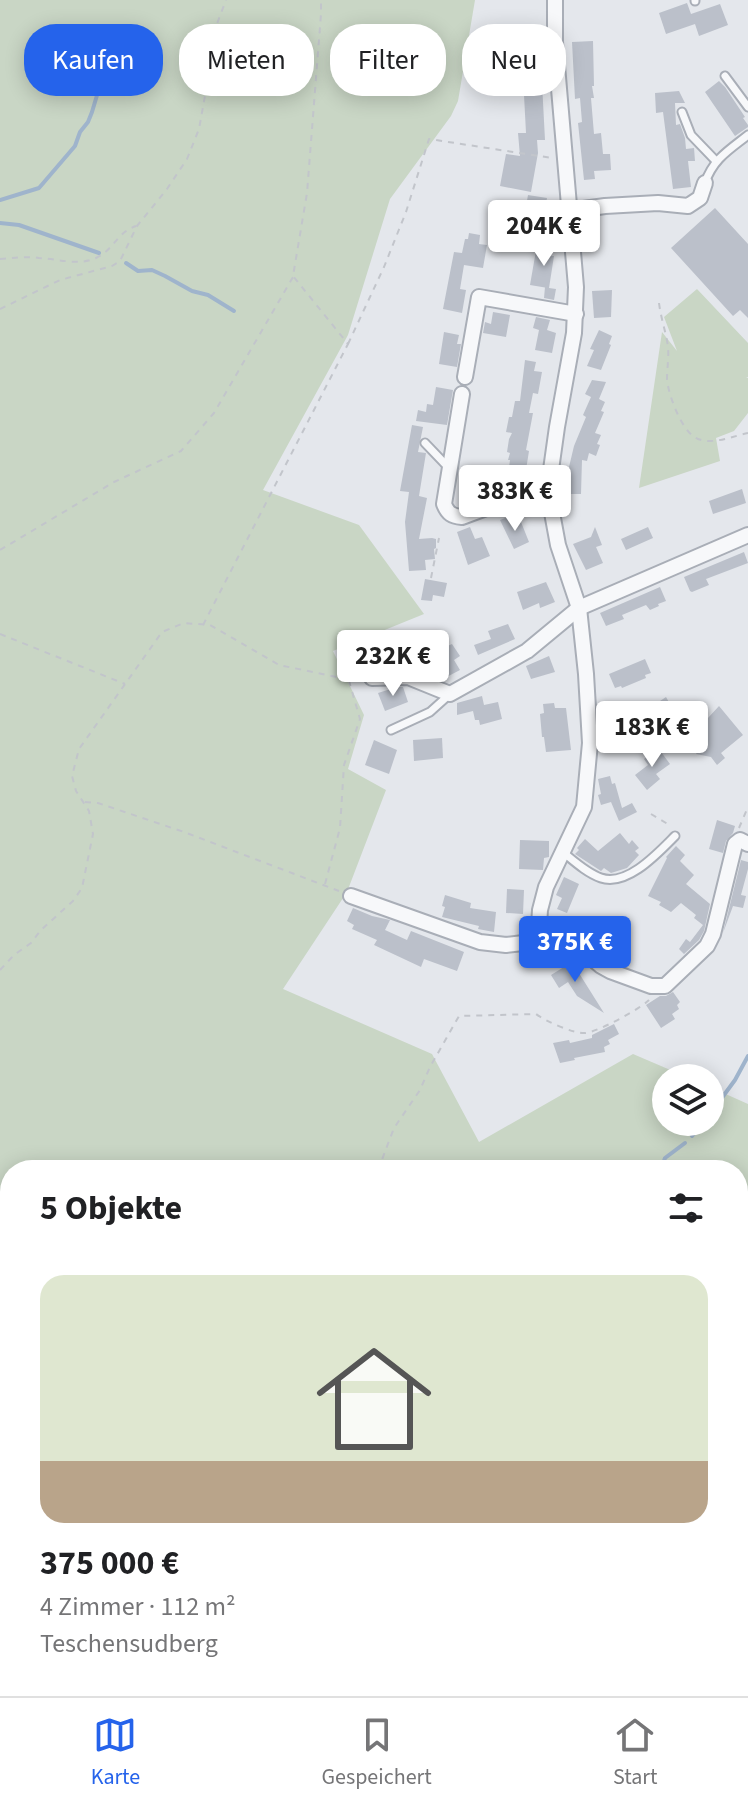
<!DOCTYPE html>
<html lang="de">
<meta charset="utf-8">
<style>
body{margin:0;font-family:"Source Sans 3",sans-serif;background:#f6f6f6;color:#202124;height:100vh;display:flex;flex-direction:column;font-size:30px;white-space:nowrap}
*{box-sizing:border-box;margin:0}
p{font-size:26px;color:#757577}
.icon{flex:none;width:44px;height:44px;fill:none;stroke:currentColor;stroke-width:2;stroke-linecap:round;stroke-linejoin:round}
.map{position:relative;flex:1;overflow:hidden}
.panel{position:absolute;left:0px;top:1160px;width:748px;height:536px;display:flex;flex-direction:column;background:#fff;border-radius:32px 32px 0 0;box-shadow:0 4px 20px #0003}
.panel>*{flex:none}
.guide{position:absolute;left:24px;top:24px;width:700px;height:72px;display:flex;gap:16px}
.fabs{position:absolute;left:652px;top:1064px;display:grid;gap:16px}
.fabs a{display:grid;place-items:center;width:72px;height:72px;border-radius:50%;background:#fff;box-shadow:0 4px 20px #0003;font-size:40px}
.price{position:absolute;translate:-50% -68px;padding:0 18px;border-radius:8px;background:#fff;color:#222;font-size:26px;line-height:52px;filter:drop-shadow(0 2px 4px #0008)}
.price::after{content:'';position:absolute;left:50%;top:48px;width:24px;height:18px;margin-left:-12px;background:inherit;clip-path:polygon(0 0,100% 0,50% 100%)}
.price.selected{background:#2563eb;color:#fff}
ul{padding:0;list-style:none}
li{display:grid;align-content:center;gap:16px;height:424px;padding:0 40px}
li span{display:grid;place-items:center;height:248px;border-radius:24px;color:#555}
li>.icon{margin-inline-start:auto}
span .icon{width:144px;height:144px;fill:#fffc;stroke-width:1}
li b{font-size:34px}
h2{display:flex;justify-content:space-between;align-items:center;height:96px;padding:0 40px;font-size:34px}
.tag{padding:0 28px;border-radius:32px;background:#fff;box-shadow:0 4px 20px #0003;font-size:28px;line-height:72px}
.tag.selected{background:#2563eb;color:#fff}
.tab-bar{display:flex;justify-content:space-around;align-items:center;height:112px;border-top:2px solid #e0e0e0;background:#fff;font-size:22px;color:#757577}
.tab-bar a{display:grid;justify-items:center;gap:4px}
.tab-bar .selected{color:#2563eb}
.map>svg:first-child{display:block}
</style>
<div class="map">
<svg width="748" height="1696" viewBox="0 0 748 1696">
<rect width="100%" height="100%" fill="#e4e7ec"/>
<g fill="#c9d6c5">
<polygon points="0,0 475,0 458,101 451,116 390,199 348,335 263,490 359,525 424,614 333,651 364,715 348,769 386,790 347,892 283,989 432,1054 479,1142 633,1054 689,1078 666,1078 666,1122 710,1122 710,1087 748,1104 748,1488 738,1497 738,1170 10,1170 10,1686 738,1686 738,1610 748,1611 748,1696 0,1696"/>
<polygon points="697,289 748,343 748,377 746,378 748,378 748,413 734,431 716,438 720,461 639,488 662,332 677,351 664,317"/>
</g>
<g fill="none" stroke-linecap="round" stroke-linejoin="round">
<g stroke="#9fb4cc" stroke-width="4">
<polyline points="0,200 39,188 75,146 80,132 88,122 92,112 106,65 119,51 138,39"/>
<polyline points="0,223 19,225 99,253"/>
<polyline points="126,263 138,271 152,270 165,276 192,291 208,295 234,311"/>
<polyline points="710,1114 735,1080 748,1056"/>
<polyline points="692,1136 703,1122"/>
<polyline points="661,1170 665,1158 685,1143"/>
<polyline points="0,1535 10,1531"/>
</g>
</g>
<g fill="#bbc0ca">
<polygon points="687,3 691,14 720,4 728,25 699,36 695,24 666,34 659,13"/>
<polygon points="593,41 594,86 592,86 594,98 591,98 594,134 601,133 603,154 610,154 611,170 594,171 595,179 584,180 578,123 582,122 580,98 575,99 572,42"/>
<polygon points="521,43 538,45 537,51 539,51 535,84 542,83 545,140 537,140 538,153 531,192 500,186 506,154 520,156 518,133 526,133 524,95 517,95 517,69 514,68 517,48 521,48"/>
<polygon points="719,81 725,87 745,117 743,118 748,125 748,127 735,136 705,92"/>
<polygon points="679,91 685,103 675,103 676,125 680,124 685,138 686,149 694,148 695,161 688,161 691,187 673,189 663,112 656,113 655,93"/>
<polygon points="528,195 547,198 540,239 506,233 510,209 525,212"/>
<polygon points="715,208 748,244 748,318 740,310 733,316 671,248"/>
<polygon points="469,233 480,235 479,244 487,245 483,268 464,265 460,289 466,290 462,313 443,309 454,252 462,253 465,239 468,239"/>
<polygon points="538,239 553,241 551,256 554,256 549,288 556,289 554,300 544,298 545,287 548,288 530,285"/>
<polygon points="612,290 611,317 594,318 592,291"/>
<polygon points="493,312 510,315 506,337 483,333 485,322 491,324"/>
<polygon points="536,317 550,320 547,330 556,333 552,353 535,350 539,330 533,328"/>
<polygon points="599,330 612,336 609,344 611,345 601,370 587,366 594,350 590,349"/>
<polygon points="444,332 459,335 457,344 461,344 457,367 439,364"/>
<polygon points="525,360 536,362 534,371 542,372 538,394 533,393 529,413 533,413 526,450 529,451 525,476 518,475 518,476 508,475 510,460 508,460 510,453 507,452 509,439 512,433 506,432 509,417 512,417 515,401 520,401"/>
<polygon points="592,380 606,382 599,399 605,402 601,411 604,412 595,433 601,435 597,444 600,445 596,456 589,453 587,461 582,460 581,494 568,494 569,467 574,446 586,417 583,415 591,397 585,394"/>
<polygon points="436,387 453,390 447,425 416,421 418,410 426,412 427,404 433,405"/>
<polygon points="412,425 423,427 418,452 426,453 419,496 427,498 419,539 432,538 436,539 436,548 434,549 435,559 425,560 426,570 409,571 405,522 409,492 400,491"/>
<polygon points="476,475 483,492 465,499 459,481"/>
<polygon points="742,489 746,503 713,514 709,501"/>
<polygon points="511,516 514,525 521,522 529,542 514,549 500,520"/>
<polygon points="470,527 475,539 482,537 490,556 468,565 457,532"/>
<polygon points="595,527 602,545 596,547 603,563 586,570 573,544 591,537"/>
<polygon points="648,527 653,538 626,550 621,539"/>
<polygon points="744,552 748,563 706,579 709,585 692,592 690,591 684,577"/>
<polygon points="425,579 447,583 444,597 433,595 432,601 421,600"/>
<polygon points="546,582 555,602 540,608 539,603 523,610 517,592"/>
<polygon points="660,587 666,601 658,604 659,606 650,610 646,605 622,615 624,619 606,626 600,613"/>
<polygon points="508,624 515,639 478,655 474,645 491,639 488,631"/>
<polygon points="404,639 409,651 415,649 419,660 397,664 395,661 386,664 380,648"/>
<polygon points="452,644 460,656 454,660 460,670 441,680 436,678 430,666 445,658 441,649"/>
<polygon points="549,656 555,672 531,679 526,666"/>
<polygon points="645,659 651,673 645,675 646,678 622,688 621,686 615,688 609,674"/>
<polygon points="397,687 403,687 408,702 385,711 378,693"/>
<polygon points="482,696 484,705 498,702 502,719 480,725 479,720 475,720 473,711 457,715 457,703"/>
<polygon points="666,697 679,720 663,729 654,713 660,709 657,703"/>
<polygon points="554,703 555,708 566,708 571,750 546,752 544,737 542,737 540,714 544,713 543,704"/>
<polygon points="719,706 743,735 721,753 725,758 717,765 711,757 696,754 707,739 697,730"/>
<polygon points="442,738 443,758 414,761 413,740"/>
<polygon points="374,740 397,750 389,774 365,765"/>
<polygon points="658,748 670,764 656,774 660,779 647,790 635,775 648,765 644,759"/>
<polygon points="610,776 612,784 615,783 622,808 632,803 637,812 619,821 611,802 601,805 598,795 601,794 598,779"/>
<polygon points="717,820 735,826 733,833 726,841 723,853 709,849"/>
<polygon points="620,833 629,844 632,840 639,848 635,851 639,855 627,868 611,873 604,868 601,871 575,854 579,850 577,848 585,839 598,851"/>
<polygon points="520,840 549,841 549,857 544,858 543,870 519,869"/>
<polygon points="676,846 685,855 680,861 694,875 686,884 710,904 704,931 699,940 684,954 679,949 686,939 690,942 703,925 694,918 696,915 681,903 671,912 659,905 661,902 648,896 667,858 666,857"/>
<polygon points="741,860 748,862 748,869 741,895 746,896 743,908 733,906 723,933"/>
<polygon points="564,877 579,884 567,913 557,909 562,898 556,895"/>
<polygon points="507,889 524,890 523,914 506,913"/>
<polygon points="445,895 471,903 470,908 496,912 494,932 478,929 479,926 442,917 445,907 442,906"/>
<polygon points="353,908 372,916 390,920 385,930 407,940 411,931 464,952 457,971 424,959 421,967 374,945 377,940 352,929 354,925 347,921"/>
<polygon points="605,926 611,937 608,939 613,947 602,954 589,936"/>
<polygon points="572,962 604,1013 577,996 568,982 559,988 551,975"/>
<polygon points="673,992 680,1002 677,1005 679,1009 672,1014 675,1019 661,1028 646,1005 660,996 666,996"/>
<polygon points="614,1024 619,1034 608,1040 610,1044 604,1047 605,1052 574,1058 575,1060 560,1063 553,1043 569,1040 570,1043 592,1038 592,1035"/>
</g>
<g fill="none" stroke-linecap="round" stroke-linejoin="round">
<g stroke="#a9aeb7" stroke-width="11">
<g id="lane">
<polyline points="695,0 695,1"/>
<polyline points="725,76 748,107"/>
<polyline points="682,112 691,135 716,161"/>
<path d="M 705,183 C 713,159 729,150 748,135"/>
<polyline points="425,443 448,467"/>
<polyline points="391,730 430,712 450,694"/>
<path d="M 564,853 C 575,862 587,873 601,878 C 627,887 658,853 675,836"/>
<polyline points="157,1696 172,1686"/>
</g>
</g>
<g stroke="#a9aeb7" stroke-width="18">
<g id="street">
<polyline points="555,0 555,42 576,287 574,333 557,427 548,491 558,545 579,608 586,674 590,743 584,807 546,887 540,910 539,925 545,933 552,937 573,942 601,966 610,971 651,986 665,986 707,946 713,934 735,844 740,840 748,844"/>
<polyline points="569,211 605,206 658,203 688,206 700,198 705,183"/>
<polyline points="465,377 479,297 576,314"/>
<path d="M 462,394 L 444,504 C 448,514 452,516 462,517 L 527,493 L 548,491"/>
<polyline points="372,678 408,677 450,694 527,651 579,608 748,535"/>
<polyline points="351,896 480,942 506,945 532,942 545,933"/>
<polyline points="738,1620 748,1618"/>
<polyline points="598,1696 614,1686"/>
</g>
</g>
<g stroke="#c2c5cb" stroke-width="2" stroke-dasharray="6 6" stroke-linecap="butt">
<path d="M 0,259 C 13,258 26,256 39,258 C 58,259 79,266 96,258 C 115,249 116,233 136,226"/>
<path d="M 659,303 C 661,319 666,332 668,347 C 669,358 667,368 667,379 C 668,394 682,433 698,439 C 713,445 733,436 748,433"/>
<polyline points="0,309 60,280 112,266 120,261 137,226 167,189 187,159 199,129 210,68 204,58 226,0"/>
<polyline points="348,344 384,267 406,212 429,139 552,158"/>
<polyline points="0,550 114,482 181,451 214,413 293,277"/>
<polyline points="431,578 439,538"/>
<polyline points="203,625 348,344 293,276 307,193 321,14 321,0"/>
<polyline points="0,634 125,684"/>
<polyline points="605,735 627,725 642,713 648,719 656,719"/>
<polyline points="85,802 98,803 184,832 339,891"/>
<polyline points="651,814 671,826"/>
<polyline points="739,828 748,807"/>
<polyline points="325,884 340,828 344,765 360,719 349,681"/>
<polyline points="0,970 14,955 31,943 41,930 73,901 82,888 93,834 89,811 76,791 72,776 79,749 162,632 184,623 210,625 279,665 351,680 359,679"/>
<path d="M 378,1170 L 394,1128 L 420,1090 L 430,1067 L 459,1016 L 536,1014 C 545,1021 574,1034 585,1033 C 598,1032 640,1009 649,1000"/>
<polyline points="0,1255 10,1253"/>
<polyline points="0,1495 10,1494"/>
<polyline points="0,1566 10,1563"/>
</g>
<use href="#lane" stroke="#f7f8fa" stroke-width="7"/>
<use href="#street" stroke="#f7f8fa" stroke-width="14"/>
</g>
</svg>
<div class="fabs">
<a><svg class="icon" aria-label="layers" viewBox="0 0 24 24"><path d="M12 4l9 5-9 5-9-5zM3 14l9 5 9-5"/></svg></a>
</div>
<b class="price" style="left:544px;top:268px">204K €</b>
<b class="price" style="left:515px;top:533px">383K €</b>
<b class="price" style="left:393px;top:698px">232K €</b>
<b class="price" style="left:652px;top:769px">183K €</b>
<b class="price selected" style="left:575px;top:984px">375K €</b>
<div class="guide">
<a class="tag selected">Kaufen</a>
<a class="tag">Mieten</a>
<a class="tag">Filter</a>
<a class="tag">Neu</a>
</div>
<section class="panel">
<h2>5 Objekte<svg class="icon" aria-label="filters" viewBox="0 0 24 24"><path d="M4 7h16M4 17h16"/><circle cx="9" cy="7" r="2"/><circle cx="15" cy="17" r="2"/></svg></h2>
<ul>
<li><span style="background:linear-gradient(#dfe7d0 75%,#b9a48a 0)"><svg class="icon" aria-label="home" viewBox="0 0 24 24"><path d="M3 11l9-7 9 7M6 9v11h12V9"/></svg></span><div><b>375 000 €</b><p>4 Zimmer · 112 m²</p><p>Teschensudberg</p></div></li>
</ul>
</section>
</div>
<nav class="tab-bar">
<a class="selected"><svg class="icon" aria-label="map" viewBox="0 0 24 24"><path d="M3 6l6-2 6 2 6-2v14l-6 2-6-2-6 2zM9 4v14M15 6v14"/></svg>Karte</a>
<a><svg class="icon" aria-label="saved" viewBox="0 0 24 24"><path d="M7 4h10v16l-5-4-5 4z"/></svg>Gespeichert</a>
<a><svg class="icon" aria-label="home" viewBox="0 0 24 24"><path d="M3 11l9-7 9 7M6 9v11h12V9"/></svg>Start</a>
</nav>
